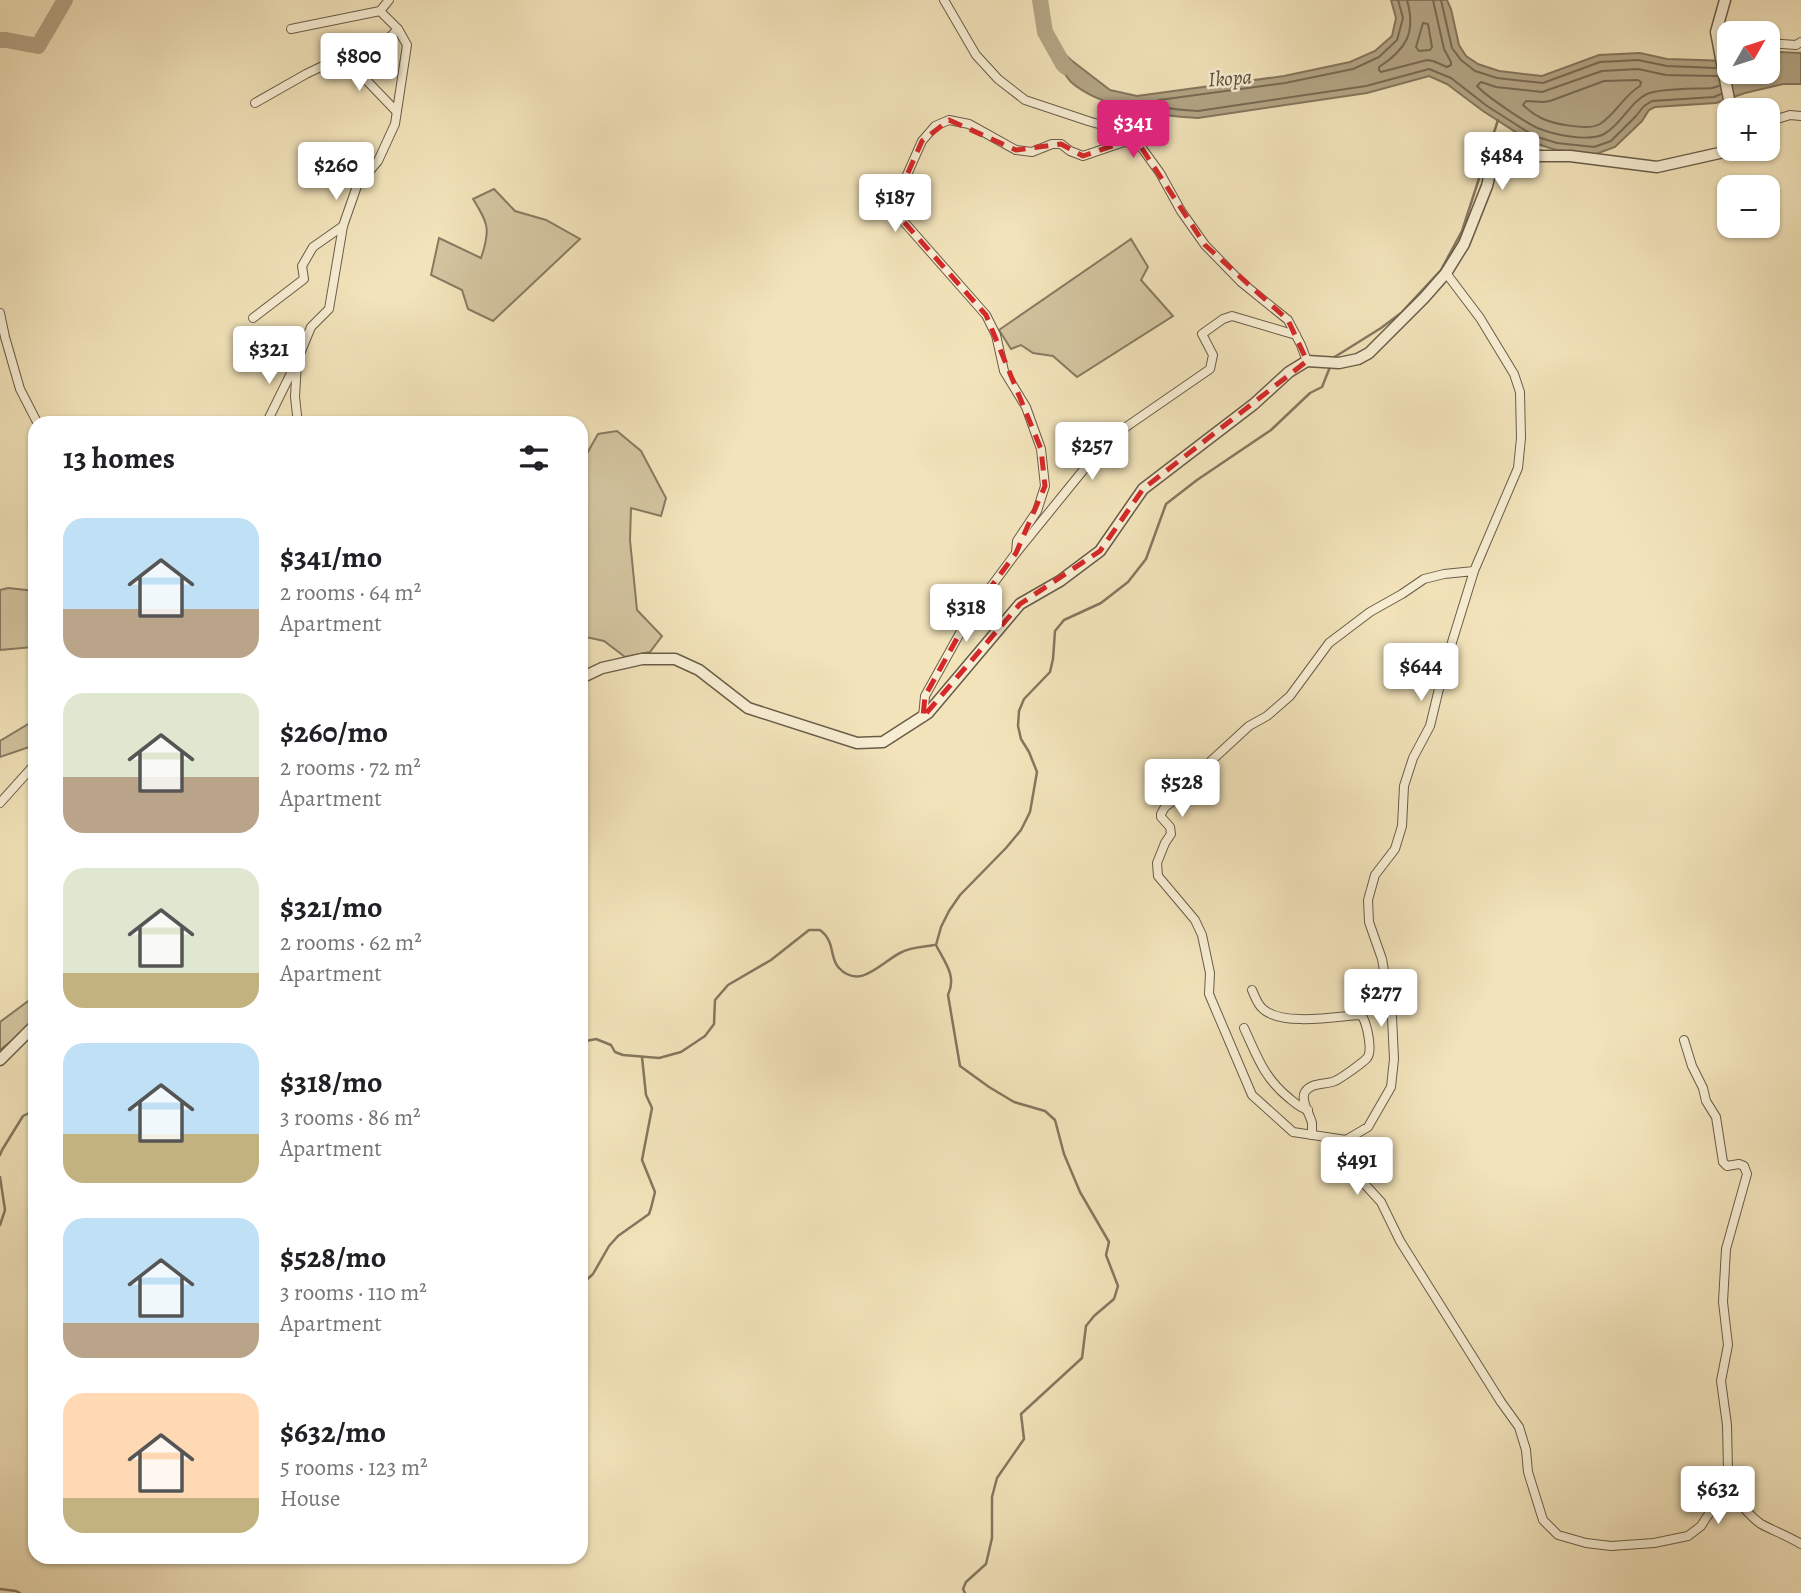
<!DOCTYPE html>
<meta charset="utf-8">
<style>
body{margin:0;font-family:Alegreya,serif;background:#f2f2f2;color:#202124;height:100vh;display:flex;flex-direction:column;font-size:26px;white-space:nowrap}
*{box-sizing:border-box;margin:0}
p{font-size:23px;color:#757577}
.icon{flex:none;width:38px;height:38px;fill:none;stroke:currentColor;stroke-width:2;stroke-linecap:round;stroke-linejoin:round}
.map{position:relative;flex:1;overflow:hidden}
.details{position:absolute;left:28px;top:416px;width:560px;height:1148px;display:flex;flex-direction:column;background:#fff;border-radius:21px;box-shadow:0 2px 5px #0004}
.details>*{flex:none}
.needle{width:46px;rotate:51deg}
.fabs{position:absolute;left:1717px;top:21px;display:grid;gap:14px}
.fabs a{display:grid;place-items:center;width:63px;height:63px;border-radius:14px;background:#fff;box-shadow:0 2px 5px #0004;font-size:35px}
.price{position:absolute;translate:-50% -60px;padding:0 16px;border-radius:7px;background:#fff;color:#222;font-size:23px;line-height:46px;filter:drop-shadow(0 2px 4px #0008)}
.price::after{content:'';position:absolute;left:50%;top:42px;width:21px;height:16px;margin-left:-10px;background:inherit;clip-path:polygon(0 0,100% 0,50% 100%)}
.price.current{background:#db2777;color:#fff}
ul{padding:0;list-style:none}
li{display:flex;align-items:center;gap:21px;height:175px;padding:0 35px}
li span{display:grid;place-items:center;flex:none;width:196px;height:140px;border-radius:21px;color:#555}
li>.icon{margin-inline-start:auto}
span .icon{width:84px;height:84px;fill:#fffc;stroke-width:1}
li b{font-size:30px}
h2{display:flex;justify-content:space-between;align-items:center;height:84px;padding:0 35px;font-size:30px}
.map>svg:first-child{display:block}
</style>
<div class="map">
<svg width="1801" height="1593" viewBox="0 0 1801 1593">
<rect width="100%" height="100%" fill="#f2e3ba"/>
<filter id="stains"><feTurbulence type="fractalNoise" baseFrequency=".00286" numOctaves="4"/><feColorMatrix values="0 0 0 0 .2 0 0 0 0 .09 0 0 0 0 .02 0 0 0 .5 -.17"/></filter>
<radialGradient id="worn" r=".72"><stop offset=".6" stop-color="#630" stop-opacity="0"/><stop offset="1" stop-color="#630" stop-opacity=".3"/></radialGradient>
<g fill="#d3c5a0" stroke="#877a61" stroke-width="2">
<path d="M 494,189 L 515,211 L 546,220 L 580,239 L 493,321 L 468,309 L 462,290 L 431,275 L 439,238 L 481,258 C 491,229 488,223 473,199 Z"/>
<polygon points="1131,239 1148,267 1141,280 1173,316 1077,377 1053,356 1033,353 1021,345 1011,349 999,330"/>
<polygon points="617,431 641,451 666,498 661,516 631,508 630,540 637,610 662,636 650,652 625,657 604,641 581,636 581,464 598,434"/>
<polygon points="8,588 35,591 35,650 33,647 0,650 0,590"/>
<polygon points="35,720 35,745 0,757 0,741"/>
<polygon points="35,996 35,1023 0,1050 0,1022"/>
</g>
<path fill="#b4a686" stroke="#84775e" stroke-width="2" d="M 1391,0 L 1447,0 L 1451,9 L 1459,45 L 1466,56 L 1478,64 L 1499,71 L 1542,76 L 1599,55 L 1640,53 L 1667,59 L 1729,61 L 1729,72 L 1768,72 L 1768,55 L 1779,52 L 1801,53 L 1801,84 L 1783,84 L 1745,93 L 1716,103 L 1655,107 L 1649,110 L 1642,121 L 1615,147 L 1596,154 L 1556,150 L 1531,142 L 1483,111 L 1447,84 L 1429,76 L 1367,93 L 1198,118 C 1161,116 1100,108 1071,82 C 1064,74 1058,63 1051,55 L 1056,46 L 1071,60 L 1110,90 L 1137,96 L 1284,76 L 1350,62 L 1375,51 L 1392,36 L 1396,18 Z"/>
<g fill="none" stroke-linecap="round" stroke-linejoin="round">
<g stroke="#786b54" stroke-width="2">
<path d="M 1398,0 L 1403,18 L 1397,40 L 1379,57 L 1353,69 L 1285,83 L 1159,100 L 1157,102 L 1157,105 C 1169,110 1184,110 1198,111 L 1366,86 L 1429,69 L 1451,78 L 1487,106 L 1534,136 L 1557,143 L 1594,147 L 1611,141 L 1636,116 L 1644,106 L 1652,101 L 1714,97 L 1721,94"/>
<path d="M 1407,0 C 1416,32 1407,49 1379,67 L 1379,70 L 1381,72 L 1427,60 L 1433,61 L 1447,67 L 1451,65 L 1451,62 L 1444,49 L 1433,0"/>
<polyline points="1441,0 1452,48 1461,60 1475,71 1497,78 1543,83 1600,62 1638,60 1667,66 1716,68"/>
<polygon points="1423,23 1428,24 1432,47 1430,50 1419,51 1416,47"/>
<path d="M 1717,76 L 1666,75 L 1638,69 L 1602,71 L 1542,92 L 1496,87 L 1481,82 L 1477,86 C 1486,96 1527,124 1540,129 C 1556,135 1589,142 1604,134 C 1621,125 1631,101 1647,94 C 1659,88 1698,89 1712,88 L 1719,86"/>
<path d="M 1638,80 L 1641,82 L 1640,86 C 1624,95 1616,114 1600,124 C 1589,131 1553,124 1541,118 C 1535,115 1528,110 1523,105 L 1526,101 L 1543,102 L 1550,101 L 1604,81 Z"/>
</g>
<g stroke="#84775e" stroke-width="2.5">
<polyline points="1333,358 1381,328 1401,313 1441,270 1462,231 1498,120"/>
<path d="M 581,1042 L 596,1039 L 611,1045 L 615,1052 L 623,1055 L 659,1058 L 681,1052 L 705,1036 L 714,1024 L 715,1000 L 728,985 L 771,960 L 809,930 L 820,930 C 836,942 829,958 839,968 C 861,991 882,961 902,952 C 911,947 924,947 934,945"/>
<polyline points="0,1155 2,1150 23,1116 35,1110"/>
<polyline points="0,1177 5,1210 0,1225"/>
<polyline points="582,1284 593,1274 609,1246 618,1236 649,1214 651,1208 655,1192 642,1160 652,1108 646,1095 642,1057"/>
<polyline points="0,1589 16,1591 20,1593"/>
<path d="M 965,1593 L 963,1589 L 966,1582 L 986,1564 L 992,1538 L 992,1497 L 997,1478 L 1024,1439 L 1021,1414 L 1082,1358 L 1086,1326 L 1094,1316 L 1114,1299 L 1118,1286 L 1106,1255 L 1109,1242 L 1080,1192 L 1064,1154 L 1055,1120 L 1045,1111 L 1014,1102 L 989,1087 L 960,1066 L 948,995 C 957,976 945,963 936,945 L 941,927 L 949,911 L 960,895 L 1006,848 L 1021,830 L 1030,812 L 1037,772 L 1029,752 L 1021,739 L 1018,726 L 1019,711 L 1024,699 L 1050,672 L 1053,659 L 1055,631 L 1064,620 L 1101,603 L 1128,582 L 1146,559 L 1166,504 L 1197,480 L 1271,430 L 1310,393 L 1322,387 L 1330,367"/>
</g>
<g stroke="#b4a686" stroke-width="16">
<polyline points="1040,0 1045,32 1063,64 1066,67"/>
<polyline points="0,40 6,40 38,46 65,0"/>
</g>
<g stroke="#695d48" stroke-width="10">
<g id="minor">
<polyline points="944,0 976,55 998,79 1025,100 1088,121 1126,132 1139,144 1160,173 1181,211 1205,245 1241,282 1288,320 1301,345 1307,361"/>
<polyline points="291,29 380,11"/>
<polyline points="1716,32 1729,34"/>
<polyline points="1768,43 1796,45 1801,42"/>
<polyline points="343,56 396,111"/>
<polyline points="255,103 306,74 370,43 390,37 398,29"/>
<polyline points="1768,122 1790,115 1801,116"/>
<polyline points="1446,273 1480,318 1514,374 1520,392 1521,438 1518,468 1474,571 1444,668 1430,726 1413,758 1404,786 1402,826 1395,849 1375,875 1368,900 1369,922 1382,959 1392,1017 1394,1059 1391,1087 1368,1127 1346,1140 1293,1132 1252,1095 1209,994 1210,973 1202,935 1195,920 1158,876 1157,863 1165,843 1171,834 1170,827 1161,817 1161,814 1165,807 1190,788 1211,761 1249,726 1267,716 1290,696 1329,643 1370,612 1402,594 1424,579 1444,574 1474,571"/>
<polyline points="0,313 5,337 20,389 38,424"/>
<polyline points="253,318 304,279 302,266 313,247 343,226"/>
<polyline points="266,424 294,367"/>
<polyline points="298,424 295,397 297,361 311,327 329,309 343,226 357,186 378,161 395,124 407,45 398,29 380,11 389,0"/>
<polyline points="1016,553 1017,541 1037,511 1045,486 1041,449 1026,407 1004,371 996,335 986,315 897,214 895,202 922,141 935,126 949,120 969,124 1016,150 1032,152 1052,144 1061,144 1070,151 1083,156 1124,142 1139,144"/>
<polyline points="923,717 925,696 970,615 1016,553 1085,468 1126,427 1210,369 1213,355 1202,334 1223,319 1232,316 1296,335"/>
<polyline points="0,803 35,764"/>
<path d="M 1252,990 C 1255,996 1257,1004 1263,1009 C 1282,1026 1334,1017 1358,1015 L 1362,1016 C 1367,1024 1373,1051 1367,1058 C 1364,1062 1340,1079 1335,1081 C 1326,1085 1311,1082 1305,1092 C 1300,1101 1310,1114 1312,1123 C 1312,1127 1312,1131 1312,1135"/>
<path d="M 1244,1028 C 1257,1056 1264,1078 1289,1098 C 1295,1103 1300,1108 1308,1110"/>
<polyline points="1346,1140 1359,1178 1381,1202 1400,1241 1501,1402 1519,1427 1526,1450 1528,1472 1543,1520 1558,1535 1586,1543 1611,1546 1654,1543 1688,1536 1701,1526 1721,1495 1728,1471 1727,1425 1721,1381 1728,1345 1723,1302 1726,1249 1747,1174 1744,1166 1739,1164 1727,1166 1723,1162 1716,1117 1706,1101 1703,1088 1692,1066 1684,1040"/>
<path d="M 1721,1495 L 1728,1492 C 1739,1501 1749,1516 1761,1524 C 1774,1531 1788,1536 1801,1544"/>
</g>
</g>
<g stroke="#695d48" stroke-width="13">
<g id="tertiary">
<polyline points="1725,0 1716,32 1731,110"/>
<polyline points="581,678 602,668 642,659 675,659 699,670 748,708 857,743 883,742 928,713 1020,604 1060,581 1100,551 1143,489 1254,404 1289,372 1307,361 1339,363 1358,359 1369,353 1424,298 1446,273 1464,244 1487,186 1491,169 1503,160 1526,156 1570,156 1657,167 1724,152 1729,147"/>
<polyline points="0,1060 35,1025"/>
</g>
</g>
<use href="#minor" stroke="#f7edd2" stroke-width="8"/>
<use href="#tertiary" stroke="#f7edd2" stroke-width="10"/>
</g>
<path fill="none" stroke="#d62828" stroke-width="5" stroke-dasharray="14 9" stroke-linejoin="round" d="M 949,120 L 1016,150 L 1061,144 L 1083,156 L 1124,142 L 1139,144 L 1205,245 L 1288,320 L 1307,361 L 1143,489 L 1100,551 L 1020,604 L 923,717 L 925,696 L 970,615 L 1016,553 L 1045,486 L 1041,449 L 986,315 L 897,214 L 895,202 L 922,141 Z"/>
<g text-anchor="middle" stroke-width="5" stroke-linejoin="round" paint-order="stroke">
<g font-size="21" font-style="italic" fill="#594e3b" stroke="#f7edd2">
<text transform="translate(1230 78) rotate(-4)" y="7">Ikopa</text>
</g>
</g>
<rect width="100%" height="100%" filter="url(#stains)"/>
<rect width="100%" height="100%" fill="url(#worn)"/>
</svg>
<div class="fabs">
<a><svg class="needle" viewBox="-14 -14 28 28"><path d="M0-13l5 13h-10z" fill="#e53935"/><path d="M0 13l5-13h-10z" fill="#757577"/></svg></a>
<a>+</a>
<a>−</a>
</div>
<b class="price" style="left:359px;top:93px">$800</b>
<b class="price current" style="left:1133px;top:160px">$341</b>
<b class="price" style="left:1502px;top:192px">$484</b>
<b class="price" style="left:336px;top:202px">$260</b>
<b class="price" style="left:895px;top:234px">$187</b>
<b class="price" style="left:269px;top:386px">$321</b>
<b class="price" style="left:1092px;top:482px">$257</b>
<b class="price" style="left:966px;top:644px">$318</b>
<b class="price" style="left:1421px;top:703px">$644</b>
<b class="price" style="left:1182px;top:819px">$528</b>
<b class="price" style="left:1381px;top:1029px">$277</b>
<b class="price" style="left:1357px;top:1197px">$491</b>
<b class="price" style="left:1718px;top:1526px">$632</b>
<section class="details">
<h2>13 homes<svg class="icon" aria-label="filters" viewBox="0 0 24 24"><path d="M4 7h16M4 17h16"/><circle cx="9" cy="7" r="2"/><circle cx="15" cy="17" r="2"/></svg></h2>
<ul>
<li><span style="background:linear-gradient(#bfe0f5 65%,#b9a48a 0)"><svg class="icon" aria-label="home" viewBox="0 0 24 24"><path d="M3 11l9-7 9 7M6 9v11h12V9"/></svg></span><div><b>$341/mo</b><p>2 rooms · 64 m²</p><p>Apartment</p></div></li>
<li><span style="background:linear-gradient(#dfe7d0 60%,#b9a48a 0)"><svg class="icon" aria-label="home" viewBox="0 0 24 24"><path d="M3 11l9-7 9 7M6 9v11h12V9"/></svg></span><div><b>$260/mo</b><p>2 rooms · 72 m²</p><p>Apartment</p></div></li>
<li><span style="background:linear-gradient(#dfe7d0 75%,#c2b280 0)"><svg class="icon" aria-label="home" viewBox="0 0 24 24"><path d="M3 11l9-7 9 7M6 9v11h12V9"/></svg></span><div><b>$321/mo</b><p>2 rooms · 62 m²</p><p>Apartment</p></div></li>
<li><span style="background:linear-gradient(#bfe0f5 65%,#c2b280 0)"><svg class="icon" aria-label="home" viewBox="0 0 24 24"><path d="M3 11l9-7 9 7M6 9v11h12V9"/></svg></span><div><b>$318/mo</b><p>3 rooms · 86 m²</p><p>Apartment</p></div></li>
<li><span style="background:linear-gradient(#bfe0f5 75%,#b9a48a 0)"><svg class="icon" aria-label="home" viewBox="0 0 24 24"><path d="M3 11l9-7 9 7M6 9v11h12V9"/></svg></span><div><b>$528/mo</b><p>3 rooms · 110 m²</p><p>Apartment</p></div></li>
<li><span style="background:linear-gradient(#ffd9b3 75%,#c2b280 0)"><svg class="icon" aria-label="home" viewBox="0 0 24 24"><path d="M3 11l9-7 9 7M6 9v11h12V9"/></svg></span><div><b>$632/mo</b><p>5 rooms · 123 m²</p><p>House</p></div></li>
</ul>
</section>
</div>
